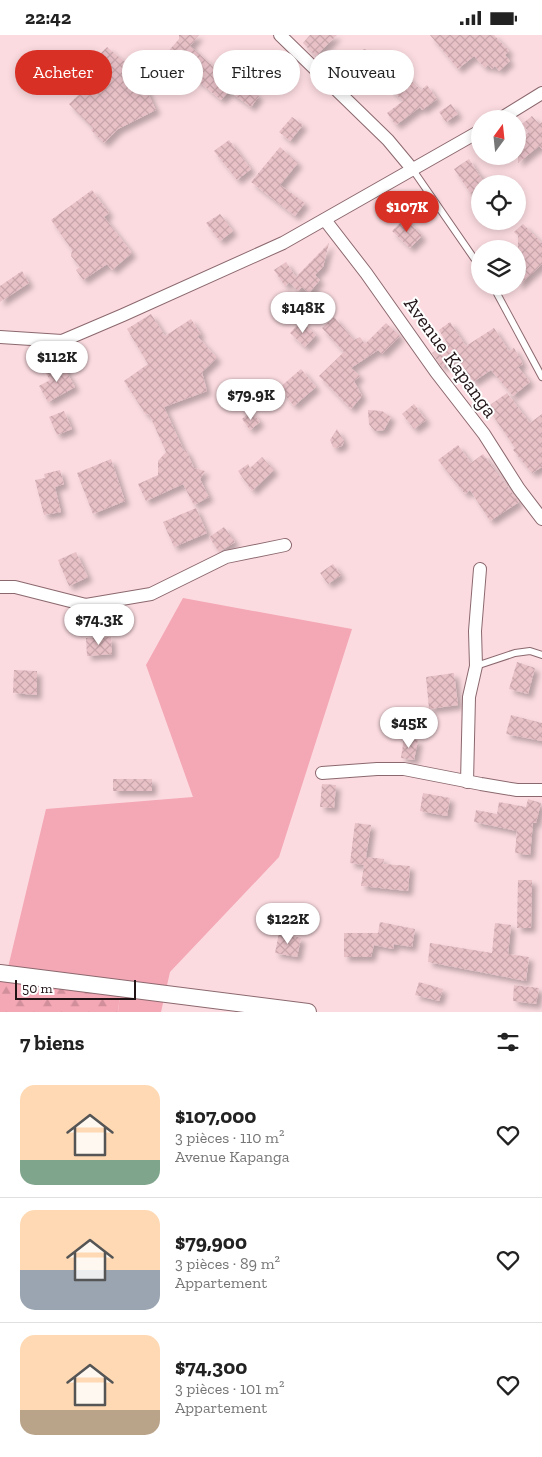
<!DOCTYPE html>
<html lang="fr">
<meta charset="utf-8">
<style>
body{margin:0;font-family:"Zilla Slab",serif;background:#f6f6f6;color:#222;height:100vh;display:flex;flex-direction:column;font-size:19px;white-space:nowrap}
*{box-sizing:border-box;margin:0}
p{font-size:16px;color:#767676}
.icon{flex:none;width:28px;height:28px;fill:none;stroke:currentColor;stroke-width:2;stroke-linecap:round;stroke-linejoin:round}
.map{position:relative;height:977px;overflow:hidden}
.drawer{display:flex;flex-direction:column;background:#fff;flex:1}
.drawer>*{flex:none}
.banner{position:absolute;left:15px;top:15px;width:512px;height:45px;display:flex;gap:10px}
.needle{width:32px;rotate:15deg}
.tools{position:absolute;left:471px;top:75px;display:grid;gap:10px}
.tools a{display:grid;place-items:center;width:55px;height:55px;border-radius:50%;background:#fff;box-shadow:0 2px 8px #0003;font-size:25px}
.scale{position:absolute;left:15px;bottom:12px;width:121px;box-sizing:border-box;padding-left:5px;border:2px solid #211416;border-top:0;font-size:14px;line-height:18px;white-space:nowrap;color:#211416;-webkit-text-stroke:4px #fff;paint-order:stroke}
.price{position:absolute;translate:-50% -42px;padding:0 11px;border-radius:18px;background:#fff;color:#222;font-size:16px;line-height:32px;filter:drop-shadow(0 1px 2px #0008)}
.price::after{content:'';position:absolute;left:50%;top:30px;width:15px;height:11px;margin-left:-8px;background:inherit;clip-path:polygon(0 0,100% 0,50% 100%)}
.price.current{background:#d93025;color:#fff}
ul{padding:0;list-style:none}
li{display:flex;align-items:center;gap:15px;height:125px;padding:0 20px}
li+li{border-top:1px solid #e0e0e0}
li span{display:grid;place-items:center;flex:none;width:140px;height:100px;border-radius:15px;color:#555}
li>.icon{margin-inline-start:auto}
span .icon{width:60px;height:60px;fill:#fffc;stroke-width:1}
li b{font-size:21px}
h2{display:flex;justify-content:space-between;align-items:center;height:60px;padding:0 20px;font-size:21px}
.chip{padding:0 18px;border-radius:22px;background:#fff;box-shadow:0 2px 8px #0003;font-size:18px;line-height:45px}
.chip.current{background:#d93025;color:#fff}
.status{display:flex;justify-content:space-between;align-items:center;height:35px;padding:0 25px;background:#fff;direction:ltr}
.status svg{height:14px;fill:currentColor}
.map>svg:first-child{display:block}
</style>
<div class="status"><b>22:42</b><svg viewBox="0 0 49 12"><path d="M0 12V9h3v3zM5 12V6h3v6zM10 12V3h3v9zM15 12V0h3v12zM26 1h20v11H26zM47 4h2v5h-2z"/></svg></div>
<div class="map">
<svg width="542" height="977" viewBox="0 0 542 977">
<defs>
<pattern id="forest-firs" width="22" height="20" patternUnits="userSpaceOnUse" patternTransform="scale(1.25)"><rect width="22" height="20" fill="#f4a7b5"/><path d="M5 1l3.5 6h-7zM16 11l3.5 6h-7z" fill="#d18f9b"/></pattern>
<pattern id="building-cross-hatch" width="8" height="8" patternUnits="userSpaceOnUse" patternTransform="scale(1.25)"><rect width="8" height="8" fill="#e8c1c7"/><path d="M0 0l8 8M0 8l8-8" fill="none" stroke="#c7a5aa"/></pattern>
<filter id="shadow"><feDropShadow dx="4.5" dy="4.5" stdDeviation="2.5" flood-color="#0004"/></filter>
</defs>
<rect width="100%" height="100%" fill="#fbdbe0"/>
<polygon fill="#f4a7b5" points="183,563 352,594 279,822 170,937 161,977 118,977 120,960 5,945 46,774 193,762 146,630"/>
<polygon fill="url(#forest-firs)" points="0,945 120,959 118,977 0,977"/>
<g fill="url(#building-cross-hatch)" filter="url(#shadow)">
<polygon points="179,0 199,0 190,11 216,34 225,23 244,41 239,47 259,61 251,72 229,56 221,65 190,39 182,48 169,37 175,30 165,20 179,4"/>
<polygon points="310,0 337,0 316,21 303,8"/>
<polygon points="430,0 494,0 509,16 505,20 510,26 499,36 495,31 492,34 488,30 485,33 474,21 458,34"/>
<polygon points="107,12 138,38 156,75 118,94 104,108 91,95 93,93 69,69 94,45 88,41 101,23 98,21"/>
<polygon points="363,14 376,17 378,15 421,55 427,50 437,64 422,75 420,72 396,90 387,78 403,66 384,48 378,52 368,51 366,44 367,34 363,31 369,24"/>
<polygon points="451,69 458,79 446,87 439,77"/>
<polygon points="532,81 539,89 542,87 542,114 539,111 518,128 518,106 529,97 522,89"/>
<polygon points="292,82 303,90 290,106 279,97"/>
<polygon points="229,105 251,134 237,145 214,116"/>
<polygon points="280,112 298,128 280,150 305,168 295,181 251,147"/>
<polygon points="469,124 485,149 480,149 480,153 471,159 454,134"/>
<polygon points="92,155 109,178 104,182 132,218 112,235 107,229 83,245 76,235 80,232 71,221 72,215 51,185"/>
<polygon points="220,179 233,196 220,206 206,188"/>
<polygon points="405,183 422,201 410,213 392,196"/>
<polygon points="523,189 542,208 542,229 518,251 518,201 514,197"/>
<polygon points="329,208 323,232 315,240 320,245 309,258 302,252 298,256 290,248 293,245 285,251 274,235 286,227 296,242"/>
<polygon points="22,236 29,248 0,267 0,251"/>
<polygon points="151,279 165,301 191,284 201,299 197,301 217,323 202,337 207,356 164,372 184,416 186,415 194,433 205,436 200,444 209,462 194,470 183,449 146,466 138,449 158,440 158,426 166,417 149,379 146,380 124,346 148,329 127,294"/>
<polygon points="334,282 354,305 360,302 365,309 386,288 400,301 382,319 378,315 351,333 360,341 354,346 362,361 351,374 319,341 344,317 322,293"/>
<polygon points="301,286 316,300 305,312 290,298"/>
<polygon points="450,287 466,311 494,293 509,316 514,313 523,329 518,332 530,347 513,361 491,335 473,347 457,322 442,332 432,318 447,308 439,295"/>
<polygon points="61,327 75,352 48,367 39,351 50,345 45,337"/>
<polygon points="301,334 316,352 294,371 279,353"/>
<polygon points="507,358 530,388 542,379 542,432 532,438 513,415 515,413 487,372"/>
<polygon points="414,369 426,385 414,394 402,379"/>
<polygon points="368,375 382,376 391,382 384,395 375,396 372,393 369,389"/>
<polygon points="64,376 72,394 57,400 49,382"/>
<polygon points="251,376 260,387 250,395 242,384"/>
<polygon points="337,394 344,406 342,411 336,413 333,412 330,405"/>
<polygon points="458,410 471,428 483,419 519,467 490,486 470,455 465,459 438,425"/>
<polygon points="262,422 274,435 252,456 238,436 248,429 250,433"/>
<polygon points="111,424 125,466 93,479 77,438"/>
<polygon points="60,435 64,449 55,452 61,477 44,480 35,445 45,443 44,439"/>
<polygon points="196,473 207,498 174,512 163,487"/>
<polygon points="224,492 235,507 219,517 209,502"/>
<polygon points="76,517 88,542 69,551 58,525"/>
<polygon points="333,529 341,540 328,549 320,538"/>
<polygon points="111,602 112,619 87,621 86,603"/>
<polygon points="517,627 535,633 528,659 509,654"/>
<polygon points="14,635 37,636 37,660 13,658"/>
<polygon points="454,638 458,670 429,674 426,642"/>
<polygon points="511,680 542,688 542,706 506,699"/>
<polygon points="404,703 418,705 414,725 401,723"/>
<rect x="113" y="744" width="39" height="12"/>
<polygon points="322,749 336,750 334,773 320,772"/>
<polygon points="423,758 450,763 447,781 420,776"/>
<polygon points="528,764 541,768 536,788 533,788 530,820 515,818 517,796 474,787 476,775 497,779 499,767 526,772"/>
<polygon points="355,788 371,790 366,822 384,824 383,829 410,831 408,856 361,851 364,830 350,828"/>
<polygon points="518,845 532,845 531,893 517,893"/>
<polygon points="380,887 415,894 412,912 394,909 393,914 374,910 371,922 344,922 344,898 378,898"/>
<polygon points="495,888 511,890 508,919 529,922 526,946 428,927 430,908 492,918"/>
<polygon points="279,898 301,903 297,922 275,918"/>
<polygon points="419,947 443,954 439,966 415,960"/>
<polygon points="514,950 539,953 536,969 513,966"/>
</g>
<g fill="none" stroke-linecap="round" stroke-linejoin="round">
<g stroke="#8b686e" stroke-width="8">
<g id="service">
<polyline points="413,135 480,232"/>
<polyline points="493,251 542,342"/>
<polyline points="476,631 515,618 530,616 542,620"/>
</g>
</g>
<g stroke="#8b686e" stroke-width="14">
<g id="minor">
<polyline points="280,0 388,105 413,135"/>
<polyline points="500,84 542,58"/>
<polyline points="325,185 366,238 436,337 484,399 519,454 542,484"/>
<polyline points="0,302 62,306 123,280 283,208 480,96"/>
<polyline points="0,552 15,552 86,570 151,559 226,522 285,510"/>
<polyline points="322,738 377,734 404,734 481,749 517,755 542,755"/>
<polyline points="467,747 469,662 476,631 475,596 480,534"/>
</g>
</g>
<g stroke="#8b686e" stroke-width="18">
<polyline id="tertiary" points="0,938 308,977"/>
</g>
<use href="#service" stroke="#fff" stroke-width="6"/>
<use href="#minor" stroke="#fff" stroke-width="12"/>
<use href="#tertiary" stroke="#fff" stroke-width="16"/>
</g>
<g text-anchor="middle" stroke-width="4" stroke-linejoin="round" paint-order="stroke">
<g font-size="20" fill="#211416" stroke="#fff">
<text transform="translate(451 322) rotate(54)" y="7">Avenue Kapanga</text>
</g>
</g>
</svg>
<div class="tools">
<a><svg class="needle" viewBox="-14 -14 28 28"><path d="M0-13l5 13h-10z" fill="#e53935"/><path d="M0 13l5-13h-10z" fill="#767676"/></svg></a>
<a><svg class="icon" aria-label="locate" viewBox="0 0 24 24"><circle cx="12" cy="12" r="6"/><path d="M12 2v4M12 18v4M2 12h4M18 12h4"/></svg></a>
<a><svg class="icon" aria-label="layers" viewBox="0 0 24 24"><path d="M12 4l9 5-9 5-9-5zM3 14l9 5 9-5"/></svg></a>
</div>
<div class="scale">50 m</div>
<b class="price current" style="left:407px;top:198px">$107K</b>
<b class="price" style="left:303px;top:299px">$148K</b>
<b class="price" style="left:57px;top:348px">$112K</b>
<b class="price" style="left:251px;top:386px">$79.9K</b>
<b class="price" style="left:99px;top:611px">$74.3K</b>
<b class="price" style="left:409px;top:714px">$45K</b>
<b class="price" style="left:288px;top:910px">$122K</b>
<div class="banner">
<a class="chip current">Acheter</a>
<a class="chip">Louer</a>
<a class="chip">Filtres</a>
<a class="chip">Nouveau</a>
</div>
</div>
<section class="drawer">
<h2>7 biens<svg class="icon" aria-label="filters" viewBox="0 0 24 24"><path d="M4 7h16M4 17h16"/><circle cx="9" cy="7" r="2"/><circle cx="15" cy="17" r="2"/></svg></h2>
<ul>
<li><span style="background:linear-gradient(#ffd9b3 75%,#7fa58c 0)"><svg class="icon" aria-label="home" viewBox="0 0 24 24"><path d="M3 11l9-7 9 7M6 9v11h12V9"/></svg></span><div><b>$107,000</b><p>3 pièces · 110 m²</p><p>Avenue Kapanga</p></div><svg class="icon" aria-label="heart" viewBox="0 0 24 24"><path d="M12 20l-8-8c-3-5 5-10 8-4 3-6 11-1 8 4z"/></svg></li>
<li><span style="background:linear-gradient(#ffd9b3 60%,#9aa5b1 0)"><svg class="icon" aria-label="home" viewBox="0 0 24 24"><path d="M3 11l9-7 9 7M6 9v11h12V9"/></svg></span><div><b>$79,900</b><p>3 pièces · 89 m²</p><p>Appartement</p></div><svg class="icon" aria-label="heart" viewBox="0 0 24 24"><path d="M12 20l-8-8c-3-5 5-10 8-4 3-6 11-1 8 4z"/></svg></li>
<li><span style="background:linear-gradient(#ffd9b3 75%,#b9a48a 0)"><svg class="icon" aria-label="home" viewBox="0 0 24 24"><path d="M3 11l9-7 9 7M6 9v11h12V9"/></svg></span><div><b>$74,300</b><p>3 pièces · 101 m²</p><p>Appartement</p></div><svg class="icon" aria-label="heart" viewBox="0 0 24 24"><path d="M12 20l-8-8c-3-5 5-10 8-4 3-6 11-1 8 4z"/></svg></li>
</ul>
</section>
